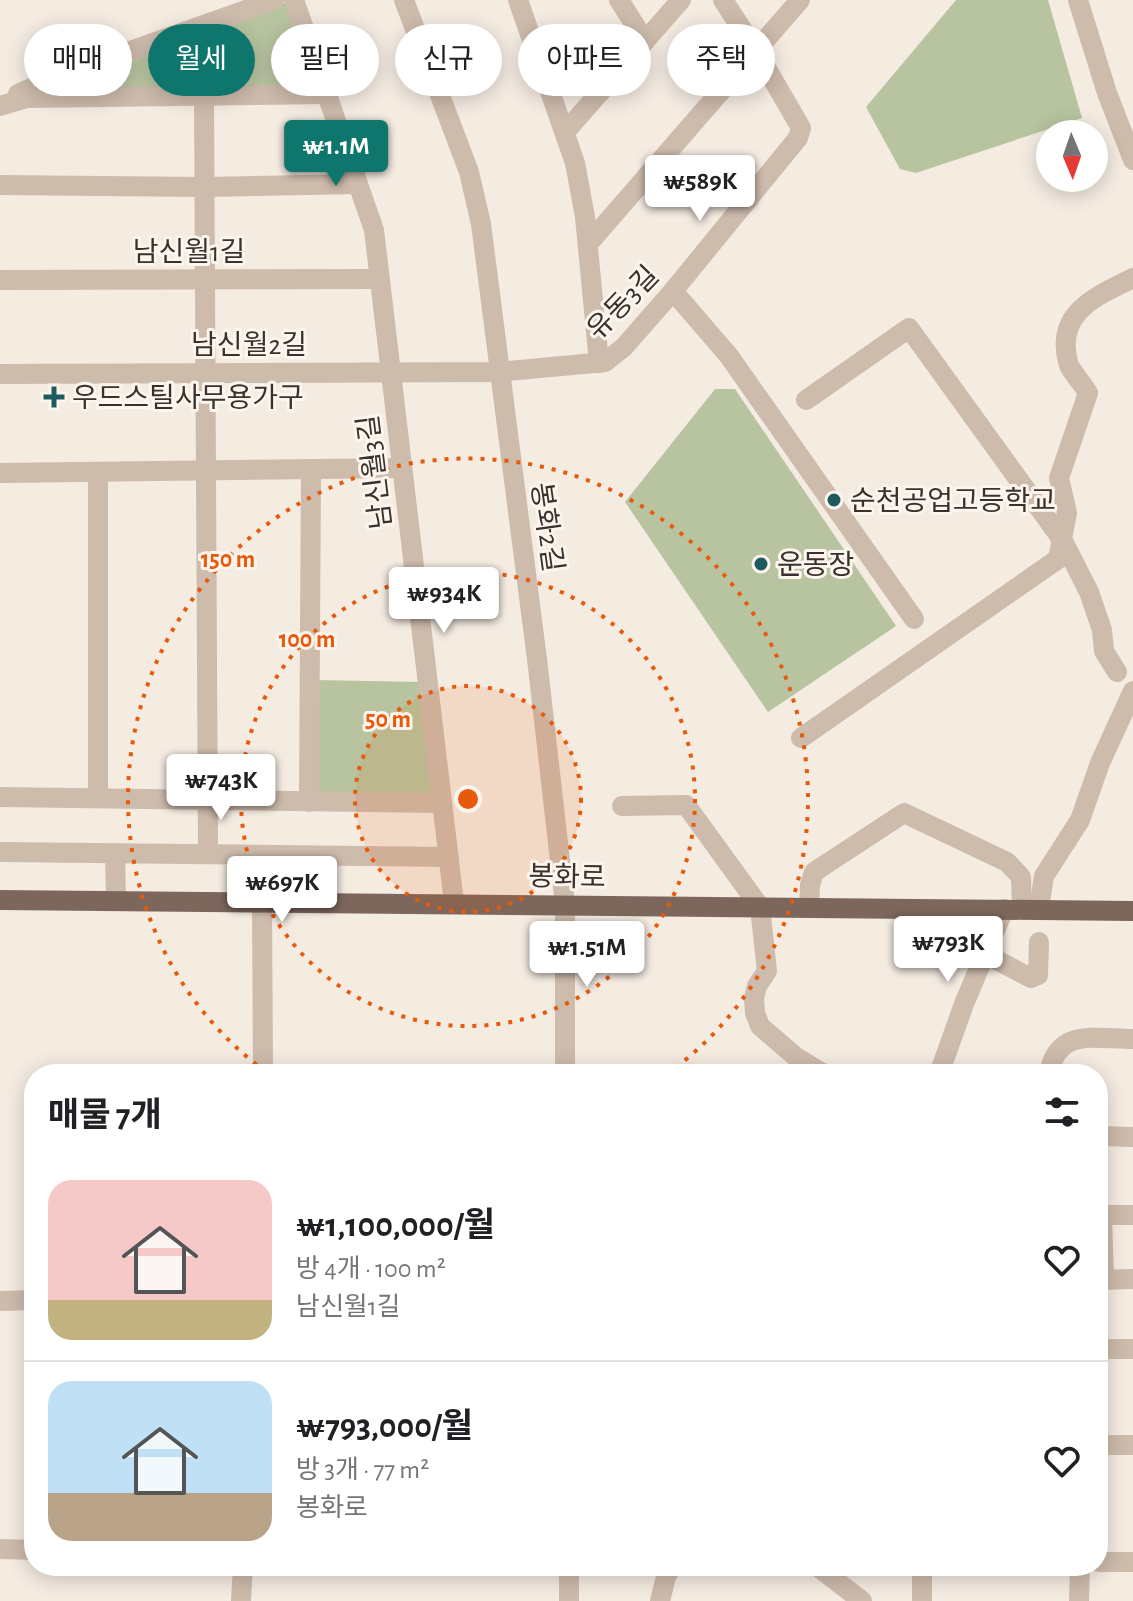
<!DOCTYPE html>
<html lang="ko">
<meta charset="utf-8">
<style>
body{margin:0;font-family:"Alegreya Sans","Noto Sans KR",sans-serif;background:#f6f6f6;color:#202124;height:100vh;display:flex;flex-direction:column;font-size:30px;white-space:nowrap}
*{box-sizing:border-box;margin:0}
p{font-size:26px;color:#757577}
.icon{flex:none;width:44px;height:44px;fill:none;stroke:currentColor;stroke-width:2;stroke-linecap:round;stroke-linejoin:round}
.map{position:relative;flex:1;overflow:hidden}
.sheet{position:absolute;left:24px;top:1064px;width:1084px;height:512px;display:flex;flex-direction:column;background:#fff;border-radius:32px;box-shadow:0 4px 20px #0003}
.sheet>*{flex:none}
.hud{position:absolute;left:24px;top:24px;width:1086px;height:72px;display:flex;gap:16px}
.needle{width:52px;rotate:178deg}
.tools{position:absolute;left:1036px;top:120px;display:grid;gap:16px}
.tools a{display:grid;place-items:center;width:72px;height:72px;border-radius:50%;background:#fff;box-shadow:0 4px 20px #0003;font-size:40px}
.price{position:absolute;translate:-50% -68px;padding:0 18px;border-radius:8px;background:#fff;color:#222;font-size:26px;line-height:52px;filter:drop-shadow(0 2px 4px #0008)}
.price::after{content:'';position:absolute;left:50%;top:48px;width:24px;height:18px;margin-left:-12px;background:inherit;clip-path:polygon(0 0,100% 0,50% 100%)}
.price.active{background:#0f766e;color:#fff}
ul{padding:0;list-style:none}
li{display:flex;align-items:center;gap:24px;height:200px;padding:0 24px}
li+li{border-top:2px solid #e0e0e0}
li span{display:grid;place-items:center;flex:none;width:224px;height:160px;border-radius:24px;color:#555}
li>.icon{margin-inline-start:auto}
span .icon{width:96px;height:96px;fill:#fffc;stroke-width:1}
li b{font-size:34px}
h2{display:flex;justify-content:space-between;align-items:center;height:96px;padding:0 24px;font-size:34px}
.chip{padding:0 28px;border-radius:36px;background:#fff;box-shadow:0 4px 20px #0003;font-size:28px;line-height:72px}
.chip.active{background:#0f766e;color:#fff}
.map>svg:first-child{display:block}
</style>
<div class="map">
<svg width="1133" height="1601" viewBox="0 0 1133 1601">
<rect width="100%" height="100%" fill="#f4ebe1"/>
<g fill="#b8c4a0">
<polygon points="956,0 1048,0 1082,118 916,173 900,169 866,107"/>
<polygon points="287,2 315,87 113,91 112,69"/>
<polygon points="715,389 735,389 896,626 768,712 625,502"/>
<polygon points="315,680 421,682 434,798 314,796"/>
</g>
<g fill="none" stroke-linecap="round" stroke-linejoin="round">
<g stroke="#cdbbac" stroke-width="20">
<polyline points="294,0 374,230 454,903"/>
<polyline points="404,0 469,172 481,224 537,659 565,904 565,1074"/>
<polyline points="518,0 575,163 585,217 599,363"/>
<polyline points="619,0 645,41"/>
<polyline points="1078,0 1107,93 1133,160"/>
<polyline points="18,94 57,77 274,0"/>
<polyline points="204,96 208,854"/>
<polyline points="0,106 27,98 327,94"/>
<polyline points="566,131 681,0"/>
<polyline points="0,185 204,187 358,184"/>
<polyline points="588,244 800,0"/>
<polyline points="0,280 378,279"/>
<polyline points="673,291 729,356 914,619"/>
<polyline points="0,374 498,372 605,362 624,347 673,291 798,138 801,128 757,52 723,0"/>
<polyline points="806,400 909,328 1063,541 1089,592 1102,630 1104,651 1117,672"/>
<polyline points="0,473 402,468"/>
<path d="M 801,738 L 1058,559 L 1067,513 L 1059,478 L 1088,393 C 1083,384 1069,369 1068,362 C 1055,312 1097,296 1133,278"/>
<polyline points="0,797 442,803"/>
<polyline points="98,798 98,472"/>
<polyline points="309,802 311,469"/>
<polyline points="622,806 686,805 760,907 767,971 757,986 754,998 755,1013 760,1026 796,1057 824,1074"/>
<polyline points="0,852 449,857"/>
<polyline points="115,854 116,901"/>
<polyline points="325,856 325,902"/>
<polyline points="262,902 263,1074"/>
<polyline points="809,907 810,885 814,872 904,813 1007,862 1021,877 1022,909"/>
<polyline points="1039,909 1044,876 1080,820 1100,763 1133,691"/>
<polyline points="985,954 1031,978 1038,975 1039,942"/>
<polyline points="939,1074 964,1004 1004,909"/>
<path d="M 1049,1074 C 1057,1027 1096,1039 1133,1039"/>
<polyline points="1098,1136 1133,1137"/>
<polyline points="1098,1215 1133,1215"/>
<polyline points="1102,1215 1104,1279"/>
<polyline points="1098,1280 1133,1279"/>
<polyline points="0,1301 34,1300"/>
<polyline points="1098,1349 1133,1349"/>
<polyline points="1098,1445 1133,1445"/>
<polyline points="0,1549 34,1550"/>
<polyline points="1098,1562 1133,1562"/>
<polyline points="817,1566 862,1601"/>
<polyline points="241,1601 243,1566"/>
<polyline points="569,1601 569,1566"/>
<polyline points="660,1601 666,1577 672,1566"/>
<polyline points="922,1601 922,1566"/>
<polyline points="1079,1601 1080,1566"/>
</g>
<polyline stroke="#7d675c" stroke-width="20" points="0,900 1133,911"/>
</g>
<circle cx="468" cy="799" r="113" fill="#e8590c" fill-opacity=".12"/>
<g fill="none" stroke="#e8590c" stroke-width="4" stroke-dasharray="4 8">
<circle cx="468" cy="799" r="113"/>
<circle cx="468" cy="799" r="227"/>
<path d="M266 1072A340 340 0 1 1 670 1072"/>
</g>
<g fill="#1f5a5e" stroke="#fbf5ee" stroke-width="3">
<path d="M50 385h8v8h8v8h-8v8h-8v-8h-8v-8h8z"/>
<circle cx="834" cy="500" r="8"/>
<circle cx="761" cy="564" r="8"/>
</g>
<g text-anchor="middle" stroke-width="6" stroke-linejoin="round" paint-order="stroke">
<g font-size="28" fill="#3b302b" stroke="#fbf5ee">
<text x="189" y="261">남신월1길</text>
<text transform="translate(622 302) rotate(-46)" y="10">유동3길</text>
<text x="249" y="354">남신월2길</text>
<text transform="translate(374 472) rotate(-97)" y="10">남신월3길</text>
<text transform="translate(548 527) rotate(82)" y="10">봉화2길</text>
<text transform="translate(567 876) rotate(1)" y="10">봉화로</text>
</g>
<g font-size="28" fill="#3b302b" stroke="#fbf5ee" text-anchor="start">
<text x="72" y="407">우드스틸사무용가구</text>
<text x="850" y="510">순천공업고등학교</text>
<text x="777" y="574">운동장</text>
</g>
</g>
<circle cx="468" cy="799" r="12" fill="#e8590c" stroke="#fbf5ee" stroke-width="4"/>
<g font-size="24" text-anchor="middle" font-weight="bold" fill="#e8590c" stroke="#fbf5ee" stroke-width="6" stroke-linejoin="round" paint-order="stroke">
<text x="228" y="567">150 m</text>
<text x="307" y="647">100 m</text>
<text x="388" y="727">50 m</text>
</g>
</svg>
<div class="tools">
<a><svg class="needle" viewBox="-14 -14 28 28"><path d="M0-13l5 13h-10z" fill="#e53935"/><path d="M0 13l5-13h-10z" fill="#757577"/></svg></a>
</div>
<b class="price active" style="left:336px;top:188px">₩1.1M</b>
<b class="price" style="left:700px;top:223px">₩589K</b>
<b class="price" style="left:444px;top:635px">₩934K</b>
<b class="price" style="left:221px;top:822px">₩743K</b>
<b class="price" style="left:282px;top:924px">₩697K</b>
<b class="price" style="left:948px;top:984px">₩793K</b>
<b class="price" style="left:587px;top:989px">₩1.51M</b>
<div class="hud">
<a class="chip">매매</a>
<a class="chip active">월세</a>
<a class="chip">필터</a>
<a class="chip">신규</a>
<a class="chip">아파트</a>
<a class="chip">주택</a>
</div>
<section class="sheet">
<h2>매물 7개<svg class="icon" aria-label="filters" viewBox="0 0 24 24"><path d="M4 7h16M4 17h16"/><circle cx="9" cy="7" r="2"/><circle cx="15" cy="17" r="2"/></svg></h2>
<ul>
<li><span style="background:linear-gradient(#f6c9c9 75%,#c2b280 0)"><svg class="icon" aria-label="home" viewBox="0 0 24 24"><path d="M3 11l9-7 9 7M6 9v11h12V9"/></svg></span><div><b>₩1,100,000/월</b><p>방 4개 · 100 m²</p><p>남신월1길</p></div><svg class="icon" aria-label="heart" viewBox="0 0 24 24"><path d="M12 20l-8-8c-3-5 5-10 8-4 3-6 11-1 8 4z"/></svg></li>
<li><span style="background:linear-gradient(#bfe0f5 70%,#b9a48a 0)"><svg class="icon" aria-label="home" viewBox="0 0 24 24"><path d="M3 11l9-7 9 7M6 9v11h12V9"/></svg></span><div><b>₩793,000/월</b><p>방 3개 · 77 m²</p><p>봉화로</p></div><svg class="icon" aria-label="heart" viewBox="0 0 24 24"><path d="M12 20l-8-8c-3-5 5-10 8-4 3-6 11-1 8 4z"/></svg></li>
</ul>
</section>
</div>
